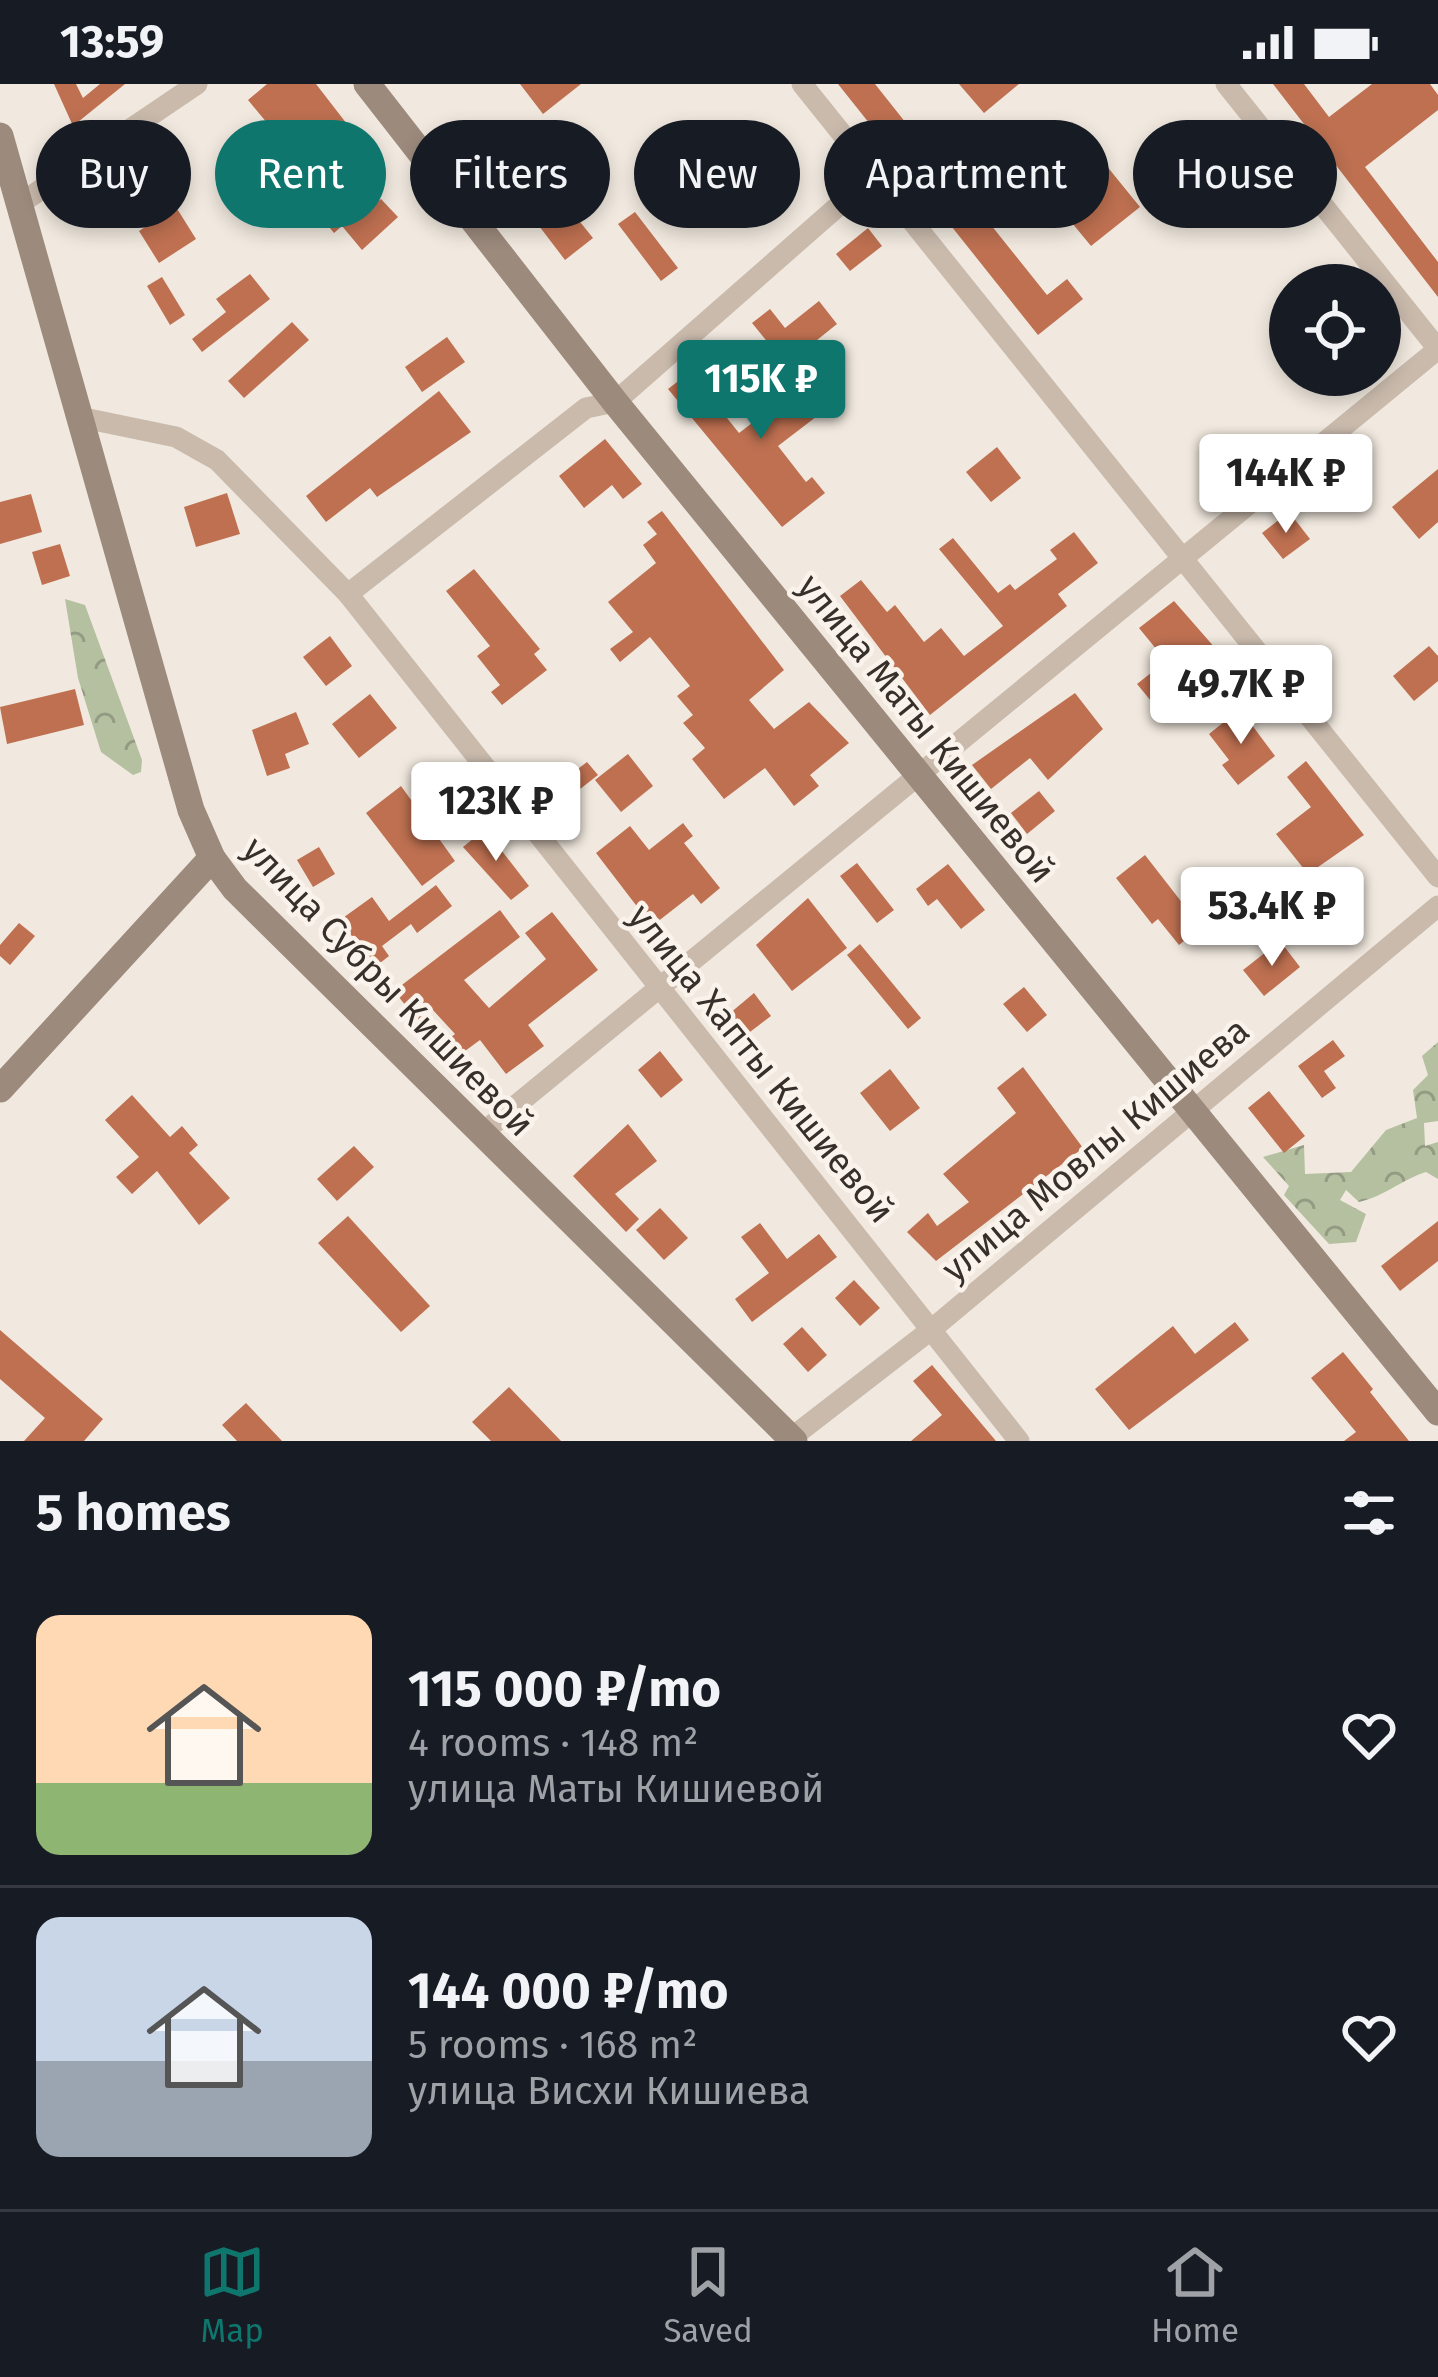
<!DOCTYPE html>
<meta charset="utf-8">
<style>
body{margin:0;font-family:"Fira Sans",sans-serif;background:#242831;color:#f1f3f6;height:100vh;display:flex;flex-direction:column;font-size:45px;white-space:nowrap}
*{box-sizing:border-box;margin:0}
p{font-size:39px;color:#9ea1a6}
.icon{flex:none;width:66px;height:66px;fill:none;stroke:currentColor;stroke-width:2;stroke-linecap:round;stroke-linejoin:round}
.map{position:relative;height:1357px;overflow:hidden}
.details{display:flex;flex-direction:column;background:#171b24;flex:1}
.details>*{flex:none}
.banner{position:absolute;left:36px;top:36px;width:1368px;height:108px;display:flex;gap:24px}
.tools{position:absolute;left:1269px;top:180px;display:grid;gap:24px}
.tools a{display:grid;place-items:center;width:132px;height:132px;border-radius:50%;background:#171b24;box-shadow:0 6px 18px #0003;font-size:60px}
.price{position:absolute;translate:-50% -102px;padding:0 27px;border-radius:12px;background:#fff;color:#222;font-size:39px;line-height:78px;filter:drop-shadow(0 3px 6px #0008)}
.price::after{content:'';position:absolute;left:50%;top:72px;width:36px;height:27px;margin-left:-18px;background:inherit;clip-path:polygon(0 0,100% 0,50% 100%)}
.price.current{background:#0f766e;color:#fff}
ul{padding:0;list-style:none}
li{display:flex;align-items:center;gap:36px;height:300px;padding:0 36px}
li+li{border-top:3px solid #363941}
li span{display:grid;place-items:center;flex:none;width:336px;height:240px;border-radius:24px;color:#555}
li>.icon{margin-inline-start:auto}
span .icon{width:144px;height:144px;fill:#fffc;stroke-width:1}
li b{font-size:51px}
h2{display:flex;justify-content:space-between;align-items:center;height:144px;padding:0 36px;font-size:51px}
.pill{padding:0 42px;border-radius:54px;background:#171b24;box-shadow:0 6px 18px #0003;font-size:42px;line-height:108px}
.pill.current{background:#0f766e;color:#fff}
.status{display:flex;justify-content:space-between;align-items:center;height:84px;padding:0 60px;background:#171b24;direction:ltr}
.status svg{height:33px;fill:currentColor}
.dock{display:flex;justify-content:space-around;align-items:center;height:168px;border-top:3px solid #363941;background:#171b24;font-size:33px;color:#9ea1a6}
.dock a{display:grid;justify-items:center;gap:6px}
.dock .current{color:#0f766e}
.map>svg:first-child{display:block}
</style>
<div class="status"><b>13:59</b><svg viewBox="0 0 49 12"><path d="M0 12V9h3v3zM5 12V6h3v6zM10 12V3h3v9zM15 12V0h3v12zM26 1h20v11H26zM47 4h2v5h-2z"/></svg></div>
<div class="map">
<svg width="1438" height="1357" viewBox="0 0 1438 1357">
<defs>
<pattern id="forest-crowns" width="20" height="18" patternUnits="userSpaceOnUse" patternTransform="scale(3)"><rect width="20" height="18" fill="#b4c0a0"/><path d="M2 6a3 3 0 1 1 6 0M12 15a3 3 0 1 1 6 0" fill="none" stroke="#939c83"/></pattern>
</defs>
<rect width="100%" height="100%" fill="#f1e9df"/>
<g fill="url(#forest-crowns)">
<polygon points="65,515 85,521 142,676 141,688 133,691 101,668 78,594"/>
<path d="M 1438,958 L 1438,1037 L 1424,1039 L 1425,1062 L 1438,1058 L 1438,1095 L 1426,1088 C 1401,1096 1385,1112 1359,1118 L 1346,1106 L 1340,1116 L 1366,1130 L 1356,1158 L 1329,1160 L 1284,1111 L 1289,1102 L 1263,1073 L 1304,1061 L 1305,1090 L 1351,1088 L 1386,1046 L 1417,1034 L 1413,1006 L 1428,991 L 1422,972 Z"/>
</g>
<g fill="#be7051">
<polygon points="54,0 76,0 83,14 100,0 125,0 73,42"/>
<polygon points="267,0 316,0 364,62 333,87 367,127 381,115 398,133 362,166 342,142 334,149 310,120 317,114 280,69 287,63 248,16"/>
<polygon points="520,0 581,0 543,30"/>
<polygon points="838,0 875,0 948,92 970,75 986,95 967,111 1047,211 1067,195 1083,215 1038,251"/>
<polygon points="959,0 1019,0 984,29"/>
<polygon points="1273,0 1304,0 1329,33 1372,0 1430,0 1438,11 1438,26 1365,83 1438,178 1438,213"/>
<polygon points="558,42 581,73 548,98 593,154 565,176 498,88"/>
<polygon points="1084,54 1140,123 1091,162 1035,94"/>
<polygon points="719,64 762,121 737,140 708,102 689,116 674,98"/>
<polygon points="176,123 196,155 159,179 139,147"/>
<polygon points="635,128 678,184 661,197 618,140"/>
<polygon points="868,144 882,162 850,187 836,170"/>
<polygon points="250,190 270,215 202,268 192,255 226,228 216,215"/>
<polygon points="162,193 185,231 170,241 147,202"/>
<polygon points="819,217 837,240 786,281 752,239 770,225 785,244"/>
<polygon points="292,238 309,256 244,314 228,297"/>
<polygon points="447,253 465,278 422,308 405,283"/>
<polygon points="793,286 825,326 778,362 806,398 812,393 825,409 782,443 668,305 690,288 739,349 773,323 763,310"/>
<polygon points="439,307 471,348 377,413 370,404 326,438 306,412"/>
<polygon points="605,355 642,400 623,415 612,401 584,424 559,392"/>
<polygon points="997,363 1021,394 991,418 966,388"/>
<polygon points="1438,385 1438,438 1419,455 1392,423"/>
<polygon points="227,409 240,450 196,463 184,423"/>
<polygon points="31,410 42,448 0,460 0,418"/>
<polygon points="662,427 784,586 749,616 774,645 809,618 849,659 810,691 819,702 794,722 765,684 724,715 692,675 705,664 683,639 693,631 677,612 690,602 650,553 620,578 610,565 633,548 608,518 656,479 643,461 657,450 647,438"/>
<polygon points="1289,428 1310,455 1283,475 1262,449"/>
<polygon points="1074,448 1098,479 1058,510 1067,522 930,631 840,512 861,496 887,528 895,521 924,558 941,544 964,572 1003,542 939,465 953,454 998,509 1010,500 1015,506 1057,475 1050,466"/>
<polygon points="60,460 70,492 42,501 32,468"/>
<polygon points="474,485 540,565 534,570 547,586 502,621 491,608 500,601 477,572 490,562 446,507"/>
<polygon points="1174,517 1216,565 1151,617 1137,600 1166,577 1139,544"/>
<polygon points="330,552 352,582 326,602 303,573"/>
<polygon points="1429,562 1438,572 1438,597 1414,617 1393,592"/>
<polygon points="75,605 84,641 7,660 0,623"/>
<polygon points="1075,609 1103,645 1048,696 1030,674 991,705 972,681"/>
<polygon points="370,610 397,644 359,674 332,640"/>
<polygon points="1240,625 1275,672 1238,701 1222,681 1229,676 1209,650"/>
<polygon points="296,628 309,660 285,670 290,684 267,692 252,646"/>
<polygon points="628,670 653,702 621,728 595,696"/>
<polygon points="1306,677 1364,751 1308,790 1276,750 1311,723 1287,693"/>
<polygon points="587,678 598,691 561,720 550,706"/>
<polygon points="401,702 455,777 422,802 366,729"/>
<polygon points="1039,707 1055,727 1027,750 1011,729"/>
<polygon points="683,739 693,752 684,759 720,804 701,820 693,810 652,842 596,769 630,742 649,766"/>
<polygon points="485,745 529,802 511,816 463,763"/>
<polygon points="319,763 335,790 313,803 297,776"/>
<polygon points="1145,771 1201,843 1179,861 1158,835 1152,840 1116,794"/>
<polygon points="857,779 894,826 877,839 840,792"/>
<polygon points="948,780 985,826 961,845 937,815 928,822 916,805"/>
<polygon points="436,801 452,822 417,849 411,840 382,862 389,872 375,883 340,836 372,813 389,837"/>
<polygon points="808,814 847,864 792,907 756,861"/>
<polygon points="500,826 520,853 464,896 489,924 546,875 525,849 552,828 598,886 528,941 544,962 506,990 480,956 450,978 438,963 455,950 432,925 418,937 394,907"/>
<polygon points="19,839 35,852 10,881 0,872 0,861"/>
<polygon points="1280,857 1300,883 1264,912 1243,886"/>
<polygon points="860,860 921,934 908,945 847,871"/>
<polygon points="1024,903 1047,931 1027,948 1003,920"/>
<polygon points="754,909 771,932 746,951 729,930"/>
<polygon points="1333,956 1345,972 1324,987 1336,1004 1322,1014 1298,982"/>
<polygon points="660,967 683,996 661,1014 638,986"/>
<polygon points="1023,983 1083,1064 936,1177 907,1148 928,1129 937,1142 969,1118 943,1090 1016,1029 997,1004"/>
<polygon points="890,985 920,1024 890,1047 860,1009"/>
<polygon points="1269,1007 1305,1052 1284,1069 1248,1024"/>
<polygon points="132,1011 170,1053 182,1042 198,1061 189,1069 230,1114 199,1141 157,1087 132,1110 116,1093 139,1073 105,1036"/>
<polygon points="628,1040 657,1077 615,1110 639,1135 626,1148 573,1092"/>
<polygon points="354,1062 374,1083 337,1117 317,1095"/>
<polygon points="660,1124 688,1154 664,1176 636,1146"/>
<polygon points="348,1132 430,1222 401,1248 318,1159"/>
<polygon points="1438,1137 1438,1177 1400,1207 1381,1182"/>
<polygon points="760,1139 787,1175 819,1150 837,1173 752,1238 735,1215 769,1189 741,1153"/>
<polygon points="854,1196 880,1224 860,1242 835,1214"/>
<polygon points="1235,1238 1249,1256 1129,1346 1095,1305 1173,1242 1195,1270"/>
<polygon points="802,1243 827,1271 808,1288 783,1260"/>
<polygon points="0,1246 103,1335 84,1357 24,1357 45,1334 0,1295"/>
<polygon points="1343,1268 1373,1305 1370,1308 1409,1357 1344,1357 1356,1348 1311,1294"/>
<polygon points="932,1281 996,1357 911,1357 942,1331 913,1297"/>
<polygon points="509,1303 561,1357 491,1357 472,1338"/>
<polygon points="246,1319 282,1357 237,1357 222,1341"/>
</g>
<g fill="none" stroke-linecap="round" stroke-linejoin="round">
<g stroke="#c9baac" stroke-width="21">
<polyline points="802,0 1438,793"/>
<polyline points="1226,0 1438,265"/>
<polyline points="21,119 197,0"/>
<polyline points="79,333 176,353 217,376 348,510 1019,1357"/>
<polyline points="348,510 586,324 615,318 877,88"/>
<polyline points="481,1050 1438,265"/>
<polyline points="791,1354 932,1245 1438,822"/>
</g>
<g stroke="#9c8a7d" stroke-width="27">
<polyline points="367,0 615,318 1438,1328"/>
<polyline points="0,52 191,726 212,774 235,805 794,1357"/>
<polyline points="0,1005 212,774"/>
</g>
</g>
<g text-anchor="middle" stroke-width="9" stroke-linejoin="round" paint-order="stroke">
<g font-size="36" fill="#372f2a" stroke="#f9f3eb">
<text transform="translate(927 644) rotate(51)" y="13">улица Маты Кишиевой</text>
<text transform="translate(389 902) rotate(46)" y="13">улица Субры Кишиевой</text>
<text transform="translate(762 979) rotate(51)" y="13">улица Хапты Кишиевой</text>
<text transform="translate(1095 1065) rotate(-40)" y="13">улица Мовлы Кишиева</text>
</g>
</g>
</svg>
<div class="tools">
<a><svg class="icon" aria-label="locate" viewBox="0 0 24 24"><circle cx="12" cy="12" r="6"/><path d="M12 2v4M12 18v4M2 12h4M18 12h4"/></svg></a>
</div>
<b class="price current" style="left:761px;top:358px">115K ₽</b>
<b class="price" style="left:1286px;top:452px">144K ₽</b>
<b class="price" style="left:1241px;top:663px">49.7K ₽</b>
<b class="price" style="left:496px;top:780px">123K ₽</b>
<b class="price" style="left:1272px;top:885px">53.4K ₽</b>
<div class="banner">
<a class="pill">Buy</a>
<a class="pill current">Rent</a>
<a class="pill">Filters</a>
<a class="pill">New</a>
<a class="pill">Apartment</a>
<a class="pill">House</a>
</div>
</div>
<section class="details">
<h2>5 homes<svg class="icon" aria-label="filters" viewBox="0 0 24 24"><path d="M4 7h16M4 17h16"/><circle cx="9" cy="7" r="2"/><circle cx="15" cy="17" r="2"/></svg></h2>
<ul>
<li><span style="background:linear-gradient(#ffd9b3 70%,#8fb573 0)"><svg class="icon" aria-label="home" viewBox="0 0 24 24"><path d="M3 11l9-7 9 7M6 9v11h12V9"/></svg></span><div><b>115 000 ₽/mo</b><p>4 rooms · 148 m²</p><p>улица Маты Кишиевой</p></div><svg class="icon" aria-label="heart" viewBox="0 0 24 24"><path d="M12 20l-8-8c-3-5 5-10 8-4 3-6 11-1 8 4z"/></svg></li>
<li><span style="background:linear-gradient(#c9d6e8 60%,#9aa5b1 0)"><svg class="icon" aria-label="home" viewBox="0 0 24 24"><path d="M3 11l9-7 9 7M6 9v11h12V9"/></svg></span><div><b>144 000 ₽/mo</b><p>5 rooms · 168 m²</p><p>улица Висхи Кишиева</p></div><svg class="icon" aria-label="heart" viewBox="0 0 24 24"><path d="M12 20l-8-8c-3-5 5-10 8-4 3-6 11-1 8 4z"/></svg></li>
</ul>
</section>
<nav class="dock">
<a class="current"><svg class="icon" aria-label="map" viewBox="0 0 24 24"><path d="M3 6l6-2 6 2 6-2v14l-6 2-6-2-6 2zM9 4v14M15 6v14"/></svg>Map</a>
<a><svg class="icon" aria-label="saved" viewBox="0 0 24 24"><path d="M7 4h10v16l-5-4-5 4z"/></svg>Saved</a>
<a><svg class="icon" aria-label="home" viewBox="0 0 24 24"><path d="M3 11l9-7 9 7M6 9v11h12V9"/></svg>Home</a>
</nav>
